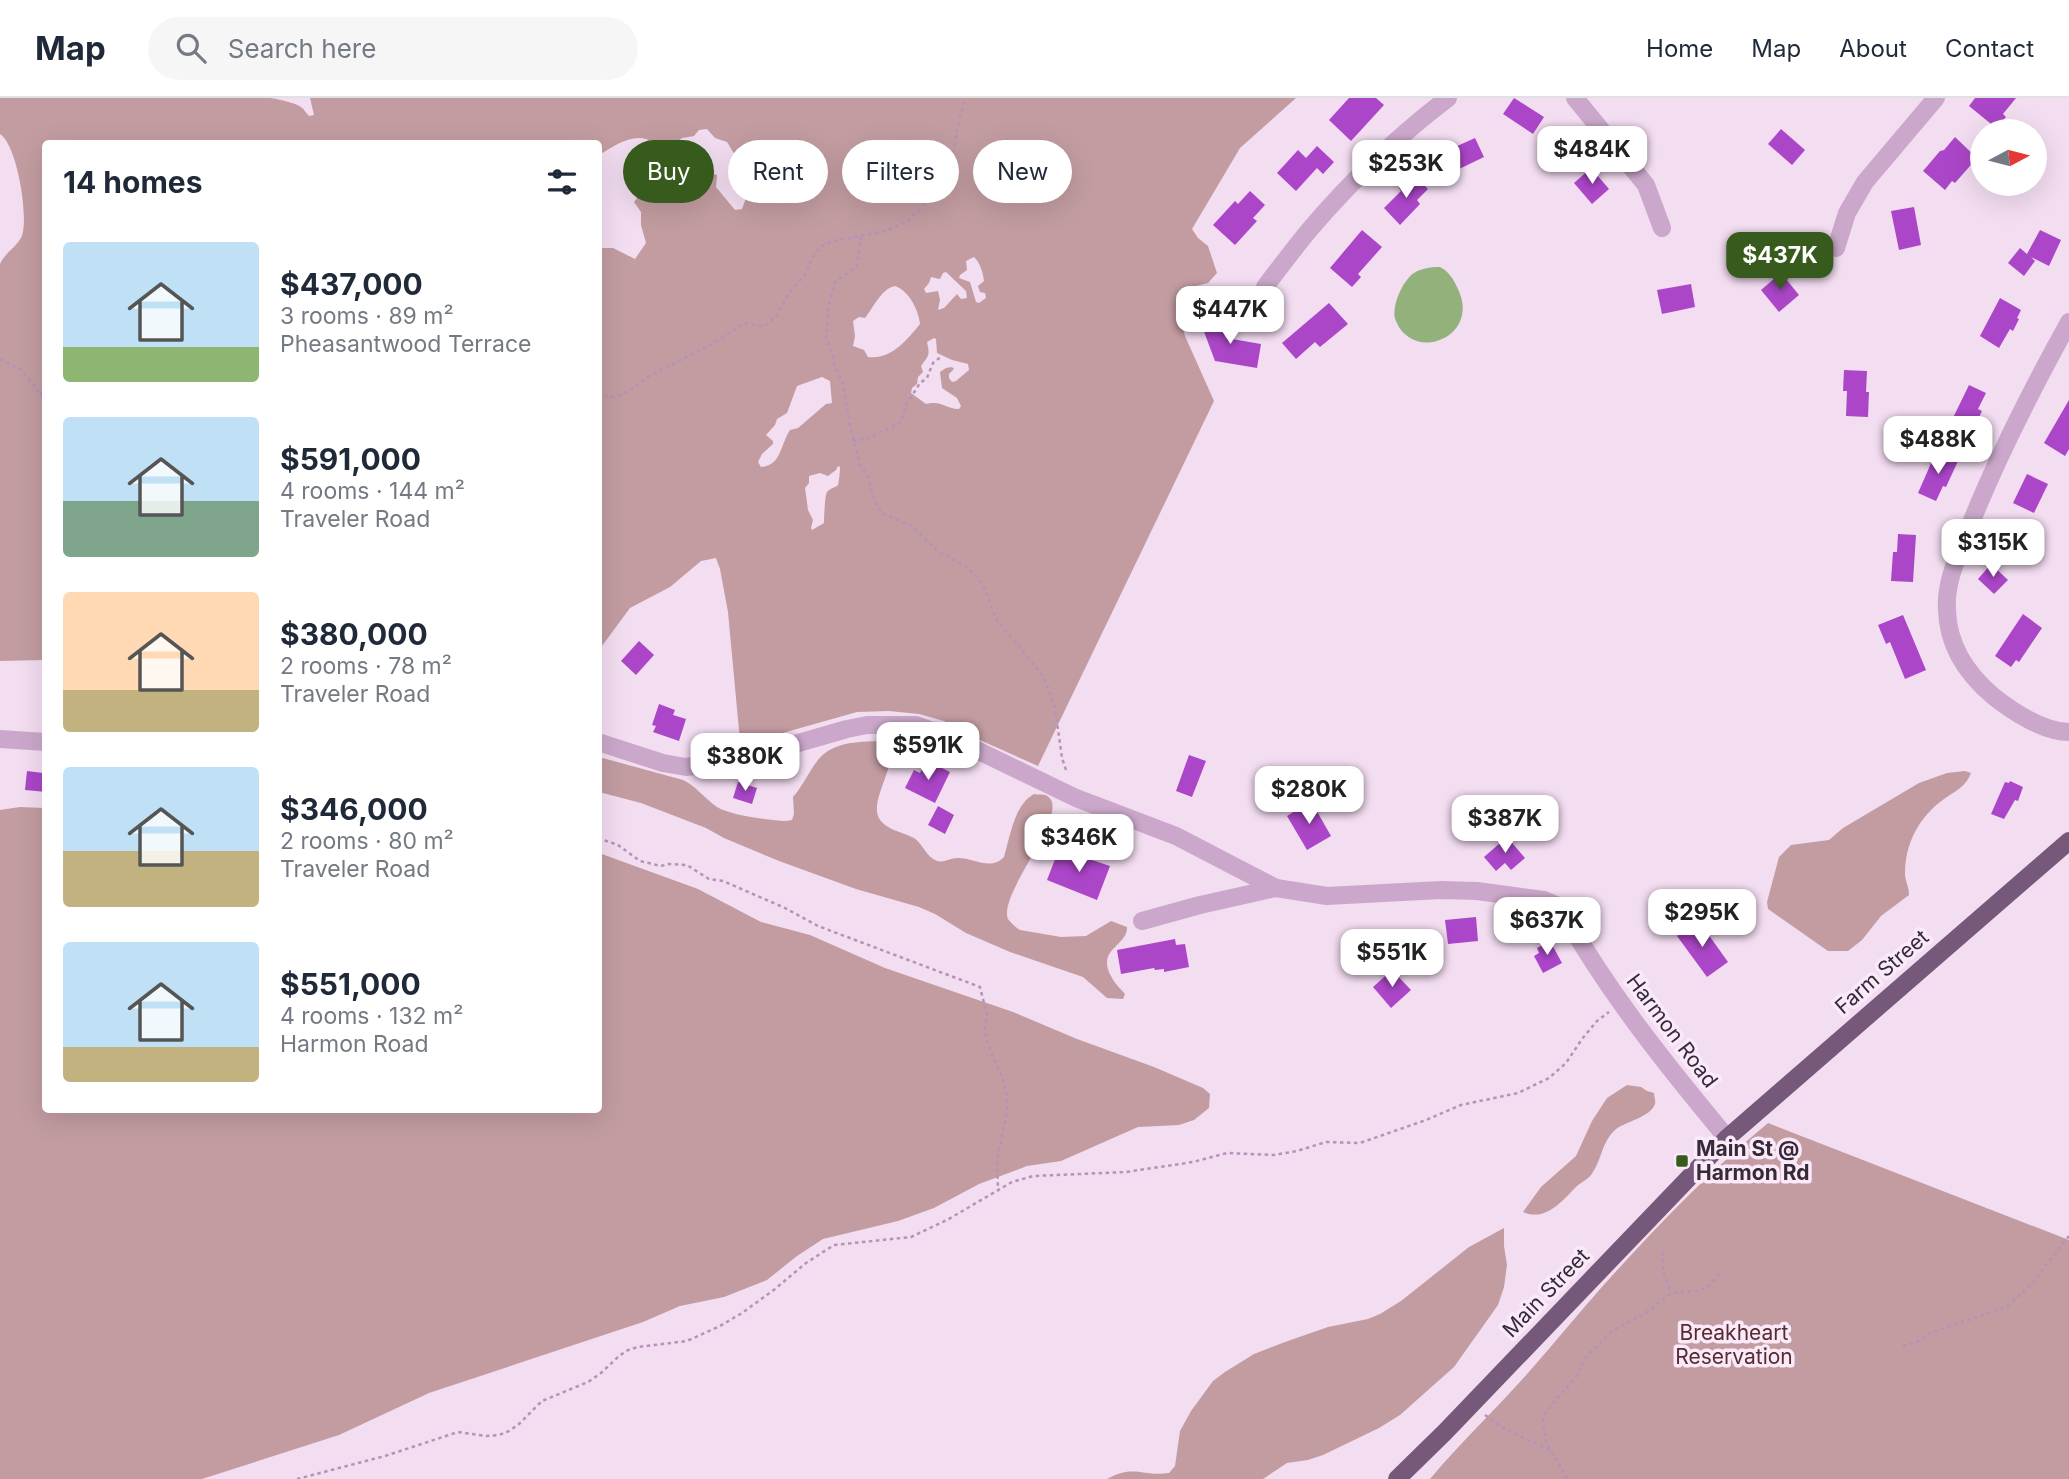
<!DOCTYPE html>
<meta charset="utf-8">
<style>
body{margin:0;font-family:Inter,sans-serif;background:#f6f6f7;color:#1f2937;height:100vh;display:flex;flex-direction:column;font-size:26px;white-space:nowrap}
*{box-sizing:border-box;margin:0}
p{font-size:23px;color:#747a83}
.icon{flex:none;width:38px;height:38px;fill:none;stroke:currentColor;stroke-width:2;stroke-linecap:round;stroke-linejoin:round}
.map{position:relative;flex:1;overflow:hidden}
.details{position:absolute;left:42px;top:42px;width:560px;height:973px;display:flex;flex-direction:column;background:#fff;border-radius:7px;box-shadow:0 7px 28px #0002}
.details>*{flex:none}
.top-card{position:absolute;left:623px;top:42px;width:665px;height:63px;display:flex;gap:14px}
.needle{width:46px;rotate:83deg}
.buttons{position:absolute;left:1970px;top:21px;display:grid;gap:14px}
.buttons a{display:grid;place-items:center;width:77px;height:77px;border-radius:50%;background:#fff;box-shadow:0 7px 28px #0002;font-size:35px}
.price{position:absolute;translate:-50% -60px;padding:0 16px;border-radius:14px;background:#fff;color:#222;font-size:23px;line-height:46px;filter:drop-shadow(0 2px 4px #0008)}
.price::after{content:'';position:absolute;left:50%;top:42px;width:21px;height:16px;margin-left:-10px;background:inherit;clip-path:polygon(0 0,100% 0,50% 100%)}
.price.active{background:#365b1d;color:#fff}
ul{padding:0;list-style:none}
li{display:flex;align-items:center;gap:21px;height:175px;padding:0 21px}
li span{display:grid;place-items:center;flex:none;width:196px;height:140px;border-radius:7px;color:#555}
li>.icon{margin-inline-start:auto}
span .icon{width:84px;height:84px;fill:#fffc;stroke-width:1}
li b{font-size:30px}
h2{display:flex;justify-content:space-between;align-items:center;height:84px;padding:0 21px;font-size:30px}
.tag{padding:0 24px;border-radius:32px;background:#fff;box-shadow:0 7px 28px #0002;font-size:24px;line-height:63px}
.tag.active{background:#365b1d;color:#fff}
header{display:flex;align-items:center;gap:42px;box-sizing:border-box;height:98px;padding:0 35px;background:#fff;border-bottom:2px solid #e0e1e3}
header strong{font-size:33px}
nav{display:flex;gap:38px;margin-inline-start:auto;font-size:24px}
.search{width:490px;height:63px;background:#f6f6f7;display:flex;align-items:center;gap:18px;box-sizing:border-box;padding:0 24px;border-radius:38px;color:#747a83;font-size:26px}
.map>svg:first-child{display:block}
</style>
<header>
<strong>Map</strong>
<div class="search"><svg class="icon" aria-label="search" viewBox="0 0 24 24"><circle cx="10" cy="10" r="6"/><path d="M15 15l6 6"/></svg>Search here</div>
<nav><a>Home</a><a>Map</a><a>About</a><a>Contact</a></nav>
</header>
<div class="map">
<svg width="2069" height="1381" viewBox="0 0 2069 1381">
<rect width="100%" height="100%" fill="#f3ddf1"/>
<g fill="#c29ca1" fill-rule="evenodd">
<path d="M 0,0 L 271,0 C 277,1 296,5 301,9 C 304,11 306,15 309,18 L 314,17 L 310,0 L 1296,0 L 1240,50 L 1192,131 L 1198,140 L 1208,148 L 1217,175 L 1208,185 L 1192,189 L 1179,217 L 1185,238 L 1214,303 L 1038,668 L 962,634 L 944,623 L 919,616 L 889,613 L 857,614 L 765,640 L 740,643 L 728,514 L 720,471 L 716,460 L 701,463 L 670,489 L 630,510 L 599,552 L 599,144 L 600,150 L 613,150 L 635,161 L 646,145 L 641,127 L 641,114 L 634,104 L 641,95 L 651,89 L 652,85 L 645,80 L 645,76 L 662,74 L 665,71 L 658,61 L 655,45 C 635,32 616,47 599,57 L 598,46 L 46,46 L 45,562 L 0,563 L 0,166 C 5,155 15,150 21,140 C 30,123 17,46 0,36 ZM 707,31 L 715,40 L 727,44 C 736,57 736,68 754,53 L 761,54 L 777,71 L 780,77 L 774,88 L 776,91 L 774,95 L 766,95 L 759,90 L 746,100 L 742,111 L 735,112 L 716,89 L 717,77 L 703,72 L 688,72 L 688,68 L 694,61 L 692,53 L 677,50 L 676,45 L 682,40 L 694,38 L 699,32 ZM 974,159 C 980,164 983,175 984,183 L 978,188 L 980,194 L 985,195 L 986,200 L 979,205 L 976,204 L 970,184 L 959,180 L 960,177 L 967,172 L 966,163 ZM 946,174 L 966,193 L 967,200 L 961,201 L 957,196 L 944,210 L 938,212 L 940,202 L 938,193 L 926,195 L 924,191 L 929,185 L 931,179 L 940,181 L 943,175 ZM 895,188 C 908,192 919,212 920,226 C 907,242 891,262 868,259 L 864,252 L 853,248 L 855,238 L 853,223 L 859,219 L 865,220 C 874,209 881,191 895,188 ZM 934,240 L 936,241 L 937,255 L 952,262 L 968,266 L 969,272 L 956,283 L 952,284 L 949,280 L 949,276 L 954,271 L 952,269 L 946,270 L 940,274 L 942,290 L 957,300 L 961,308 L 959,311 C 945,311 943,302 926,306 L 911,295 L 912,290 L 917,286 L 918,279 L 923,274 L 921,268 C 929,257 930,258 927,244 ZM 822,279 L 830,283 L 832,305 L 826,306 L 798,330 L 790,332 C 780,347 782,367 761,369 L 758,364 L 762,356 L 773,346 L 773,343 L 766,337 L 775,327 L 777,321 L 787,315 L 797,288 ZM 838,368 L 840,369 C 840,376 839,381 838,387 C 835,390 830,390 827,394 C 825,396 824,420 824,425 L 812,432 L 811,430 L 813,422 L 808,412 L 805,390 L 809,385 L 809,378 L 820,375 L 828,378 L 836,372 Z"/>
<path d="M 881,643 C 907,655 870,696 878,718 C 883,731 902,734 914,740 C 923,746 926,759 937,763 C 944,765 950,760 958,760 C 974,760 991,773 1004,759 C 1010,739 1014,707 1034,696 C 1037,697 1041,696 1045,697 C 1077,709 997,795 1008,821 C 1011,825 1015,829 1020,832 L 1061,839 L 1086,838 L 1111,823 L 1127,829 C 1128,848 1096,851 1111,878 C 1114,885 1121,891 1125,896 L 1123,901 L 1107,900 L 1083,879 L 1010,854 L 966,835 L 935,816 L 919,809 L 856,791 L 779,763 L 724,740 L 706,730 L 641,705 L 599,694 L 599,659 L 683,682 C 696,688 704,700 717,709 C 732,718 769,722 786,723 L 792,722 L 794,716 L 793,699 C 802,689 807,677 815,666 C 830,643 857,644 881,643 Z"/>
<path d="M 1965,673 L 1971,675 C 1966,689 1955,693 1944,701 C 1919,719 1905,745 1905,776 C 1905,782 1909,789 1909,797 L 1881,818 L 1862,842 L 1848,853 L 1828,853 L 1768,811 L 1767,804 L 1779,759 L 1791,747 L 1829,742 L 1843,730 L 1919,685 L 1947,675 Z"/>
<polygon points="20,709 45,710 46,1012 598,1012 599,755 698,791 761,824 810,837 885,870 1013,914 1077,941 1154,969 1203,990 1210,996 1209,1010 1194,1022 1179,1027 1138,1029 1061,1063 1027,1068 979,1086 934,1110 898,1123 823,1141 797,1158 767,1182 724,1199 680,1208 643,1224 429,1295 339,1337 202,1381 0,1381 0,712"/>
<path d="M 1627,987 L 1641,989 L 1647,993 L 1654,995 C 1654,999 1656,1003 1655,1006 C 1651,1019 1624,1024 1615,1032 C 1602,1044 1602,1060 1593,1074 C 1589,1081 1583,1083 1577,1088 C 1562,1103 1546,1124 1523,1114 L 1541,1089 L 1576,1058 L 1592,1023 L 1607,1000 Z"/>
<path d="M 1768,1025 L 2069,1142 L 2069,1381 L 1430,1381 C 1461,1344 1496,1311 1528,1275 C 1553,1247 1576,1218 1601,1190 C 1653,1132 1708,1075 1768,1025 Z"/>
<path d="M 1504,1130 L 1504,1148 L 1507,1167 L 1504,1189 L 1498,1207 L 1454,1269 L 1400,1317 L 1379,1330 L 1323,1357 L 1308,1362 L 1287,1365 L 1263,1381 L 1107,1381 C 1135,1366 1142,1379 1169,1375 L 1175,1368 L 1180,1333 L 1191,1313 L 1213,1283 L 1225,1274 L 1254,1256 L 1285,1244 L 1328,1229 L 1368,1221 L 1380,1216 L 1401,1203 L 1469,1149 Z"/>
</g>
<path fill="#92b17b" d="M 1440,169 C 1448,173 1453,180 1457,189 C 1483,239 1413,266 1396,223 C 1390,210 1403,182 1414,175 C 1422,170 1431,169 1440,169 Z"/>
<g fill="#ab46c8">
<polygon points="1349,0 1376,0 1384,7 1351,43 1329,22"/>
<polygon points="1514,0 1544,19 1533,36 1503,16"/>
<polygon points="1975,0 2016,0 2003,16 2006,19 1996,30 1969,8"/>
<polygon points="1781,31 1805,52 1792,67 1768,46"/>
<polygon points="1955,39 1977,60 1955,85 1952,83 1945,92 1923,73 1940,53 1944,52"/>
<polygon points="1475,40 1484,59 1455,73 1446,53"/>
<polygon points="1317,48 1334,64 1323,76 1317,70 1296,93 1277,75 1298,52 1306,60"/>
<polygon points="1591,70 1609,91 1592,106 1574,85"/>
<polygon points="1413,76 1428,91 1417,102 1420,106 1400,127 1384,110 1401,93 1399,90"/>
<polygon points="1250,93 1265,107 1253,120 1257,123 1235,147 1213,127 1235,103 1238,106"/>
<polygon points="1914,109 1921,147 1899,152 1891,113"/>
<polygon points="1362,132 1382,149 1358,176 1361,179 1352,189 1330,170"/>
<polygon points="2040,132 2061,142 2049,168 2031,159 2035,163 2024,178 2008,165 2020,150 2027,156"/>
<polygon points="1781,175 1799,197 1779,214 1761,192"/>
<polygon points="1691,186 1695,209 1662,216 1657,192"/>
<polygon points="2000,200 2021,212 2017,220 2019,221 2013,233 2010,231 1999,250 1980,238"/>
<polygon points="1329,205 1348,226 1320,249 1315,244 1296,261 1282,245"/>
<polygon points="1218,218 1226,240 1261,246 1257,270 1215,263 1200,223"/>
<polygon points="1844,272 1867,273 1866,294 1869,294 1868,319 1846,318 1847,293 1843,293"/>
<polygon points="1969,287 1986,295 1978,311 1982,313 1971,336 1950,326"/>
<polygon points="2069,302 2069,351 2065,358 2044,345"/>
<polygon points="1936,354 1958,363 1946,389 1943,388 1936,403 1918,395"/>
<polygon points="2027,376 2048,386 2034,415 2013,405"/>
<polygon points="1898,436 1916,437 1913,484 1891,483 1893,454 1897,454"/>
<polygon points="1991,466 2008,482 1994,496 1978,481"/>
<polygon points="2023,516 2042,530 2019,564 2016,562 2011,569 1995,558"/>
<polygon points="1903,517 1926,572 1905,581 1890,544 1886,546 1878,527"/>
<polygon points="639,543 654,557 636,577 621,563"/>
<polygon points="659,606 675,612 673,617 686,621 679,643 653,634 656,628 652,627"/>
<polygon points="1189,657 1206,663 1192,699 1176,693"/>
<polygon points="924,667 933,672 936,667 950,674 935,705 905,690 914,672 920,675"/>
<polygon points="27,673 43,675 43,681 46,681 46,694 25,692"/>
<polygon points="2010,683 2023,689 2018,703 2015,702 2004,721 1991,716 2005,684 2009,685"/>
<polygon points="738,684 757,690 752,706 733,700"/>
<polygon points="1311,703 1331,738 1307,752 1287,718"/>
<polygon points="938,708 954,717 945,736 928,727"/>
<polygon points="1507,739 1525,760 1511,772 1505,765 1496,773 1484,759"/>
<polygon points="1059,751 1110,768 1097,802 1047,782"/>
<polygon points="1476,819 1478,843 1448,846 1445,822"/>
<polygon points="1698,822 1728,864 1707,879 1677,838"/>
<polygon points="1175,841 1176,847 1185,846 1189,869 1164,874 1164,871 1155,872 1154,870 1121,876 1117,852"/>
<polygon points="1550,843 1562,865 1543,875 1534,858 1539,855 1537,850"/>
<polygon points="1392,872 1411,892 1391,910 1373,889"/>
</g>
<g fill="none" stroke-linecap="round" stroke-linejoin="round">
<g stroke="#b692b7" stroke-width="2.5" stroke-dasharray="3.5 3.5" stroke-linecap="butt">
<polyline points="861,138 857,168 835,184 829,206 826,239 833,257 834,266 843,286 850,328 860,367 868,379 874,401 882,415 912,428 939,454 965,468 977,479 985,491 996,521 1044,579 1055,610 1062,660 1067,675"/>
<polyline points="0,261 21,271 41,297 46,267"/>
<polyline points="598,295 609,300 624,296 651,277 711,247 744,225 764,228 776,219 788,197 806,175 811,162 820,149 833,143 882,134 907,124 923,108 940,88 953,60 957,31 965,0"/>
<polyline points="41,297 46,305"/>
<polyline points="853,343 871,340 877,335 898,326 902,322 906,307 920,285 927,280 933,265 942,258"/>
<polyline points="598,740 618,747 640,763 661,768 669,766 687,767 709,781 723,783 785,810 818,828 980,889 987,917 985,930 986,941 1003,982 1007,997 1007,1014 997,1062 998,1091"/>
<polyline points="1663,1154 1663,1173 1671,1195"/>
<polyline points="1903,1248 1920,1243 1928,1236 2006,1209 2029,1189 2069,1138"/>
<polyline points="1485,1317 1506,1332 1550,1352"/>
<polyline points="297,1381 385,1358 458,1334 486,1338 499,1337 509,1333 519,1326 542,1303 588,1284 601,1275 619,1258 628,1252 638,1249 687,1243 720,1228 742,1215 775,1191 806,1165 834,1147 911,1139 947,1122 1012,1084 1033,1078 1126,1074 1193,1064 1227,1055 1274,1057 1297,1053 1326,1044 1360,1045 1426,1022 1461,1007 1518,995 1549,980 1566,965 1582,941 1597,923 1609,914"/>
<polyline points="1567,1381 1546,1344 1543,1324 1544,1317 1554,1304 1576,1279 1585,1260 1612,1233 1646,1215 1671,1195 1699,1193 1710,1187 1721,1174"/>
</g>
<g stroke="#cba8cb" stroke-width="18">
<polyline points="1575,0 1646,87 1662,130"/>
<polyline points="1836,150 1847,115 1865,84 1936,0"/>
<path d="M 1265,189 C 1280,169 1295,149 1311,130 C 1352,82 1398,38 1448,0"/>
<path d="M 2069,224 C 2032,291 1997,359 1969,430 C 1959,456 1945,483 1947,512 C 1948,547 1967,576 1993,598 C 2013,614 2044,634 2069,634"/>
<polyline points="0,641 46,644"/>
<path d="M 598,644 L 663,665 L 686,669 L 735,663 L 847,631 L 867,627 L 916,627 L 954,641 L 1076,700 L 1176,738 L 1276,790 L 1327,798 L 1441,792 L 1477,793 L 1544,802 L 1556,807 L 1564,816 C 1610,897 1668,969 1727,1040"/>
<polyline points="1142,823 1200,807 1276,790"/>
</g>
<polyline stroke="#76597a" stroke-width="18" points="1397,1381 1445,1334 1727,1040 2069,743"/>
</g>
<rect fill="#365b1d" stroke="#faeaf9" stroke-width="2.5" x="1675" y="1056" width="14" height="14" rx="3.5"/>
<g text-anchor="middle" stroke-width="7" stroke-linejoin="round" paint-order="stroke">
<g font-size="21" fill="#362938" stroke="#faeaf9">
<text transform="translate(1882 874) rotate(-41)" y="7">Farm Street</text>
<text transform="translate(1672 933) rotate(53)" y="7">Harmon Road</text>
<text transform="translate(1546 1195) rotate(-46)" y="7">Main Street</text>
</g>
<g font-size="21" font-weight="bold" fill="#362938" stroke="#faeaf9" text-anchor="start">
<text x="1696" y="1058">Main St @<tspan x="1696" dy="24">Harmon Rd</tspan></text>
</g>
<g font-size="21" fill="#572c30" stroke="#faeaf9">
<text x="1734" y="1242">Breakheart<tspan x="1734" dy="24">Reservation</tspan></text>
</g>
</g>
</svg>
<div class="buttons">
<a><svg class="needle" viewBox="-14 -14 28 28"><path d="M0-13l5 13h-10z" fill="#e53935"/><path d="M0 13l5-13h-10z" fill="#747a83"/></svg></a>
</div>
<b class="price" style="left:1592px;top:88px">$484K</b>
<b class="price" style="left:1406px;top:102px">$253K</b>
<b class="price active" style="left:1780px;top:194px">$437K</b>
<b class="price" style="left:1230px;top:248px">$447K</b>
<b class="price" style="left:1938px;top:378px">$488K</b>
<b class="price" style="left:1993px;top:481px">$315K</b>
<b class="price" style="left:928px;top:684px">$591K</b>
<b class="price" style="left:745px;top:695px">$380K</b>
<b class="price" style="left:1309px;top:728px">$280K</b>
<b class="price" style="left:1505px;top:757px">$387K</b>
<b class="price" style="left:1079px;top:776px">$346K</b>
<b class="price" style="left:1702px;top:851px">$295K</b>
<b class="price" style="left:1547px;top:859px">$637K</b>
<b class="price" style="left:1392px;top:891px">$551K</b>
<div class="top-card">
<a class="tag active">Buy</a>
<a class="tag">Rent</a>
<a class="tag">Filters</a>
<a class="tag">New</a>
</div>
<section class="details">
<h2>14 homes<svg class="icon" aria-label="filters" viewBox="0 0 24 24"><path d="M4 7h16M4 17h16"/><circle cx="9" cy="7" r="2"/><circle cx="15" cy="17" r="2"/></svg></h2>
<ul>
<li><span style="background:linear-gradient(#bfe0f5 75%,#8fb573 0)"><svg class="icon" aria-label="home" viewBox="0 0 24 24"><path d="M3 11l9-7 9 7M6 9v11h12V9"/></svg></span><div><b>$437,000</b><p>3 rooms · 89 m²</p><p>Pheasantwood Terrace</p></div></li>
<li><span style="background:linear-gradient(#bfe0f5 60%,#7fa58c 0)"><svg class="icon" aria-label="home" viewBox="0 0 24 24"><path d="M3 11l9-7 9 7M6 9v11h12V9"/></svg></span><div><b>$591,000</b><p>4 rooms · 144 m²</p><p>Traveler Road</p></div></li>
<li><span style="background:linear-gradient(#ffd9b3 70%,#c2b280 0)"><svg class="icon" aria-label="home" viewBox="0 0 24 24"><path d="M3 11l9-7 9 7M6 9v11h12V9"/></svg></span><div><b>$380,000</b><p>2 rooms · 78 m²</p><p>Traveler Road</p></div></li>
<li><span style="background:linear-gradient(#bfe0f5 60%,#c2b280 0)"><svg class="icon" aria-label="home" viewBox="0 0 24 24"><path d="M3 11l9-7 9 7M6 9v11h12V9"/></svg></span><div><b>$346,000</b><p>2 rooms · 80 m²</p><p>Traveler Road</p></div></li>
<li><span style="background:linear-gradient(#bfe0f5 75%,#c2b280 0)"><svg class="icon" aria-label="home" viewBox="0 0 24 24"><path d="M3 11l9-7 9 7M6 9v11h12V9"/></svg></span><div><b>$551,000</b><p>4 rooms · 132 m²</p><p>Harmon Road</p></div></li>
</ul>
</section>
</div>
